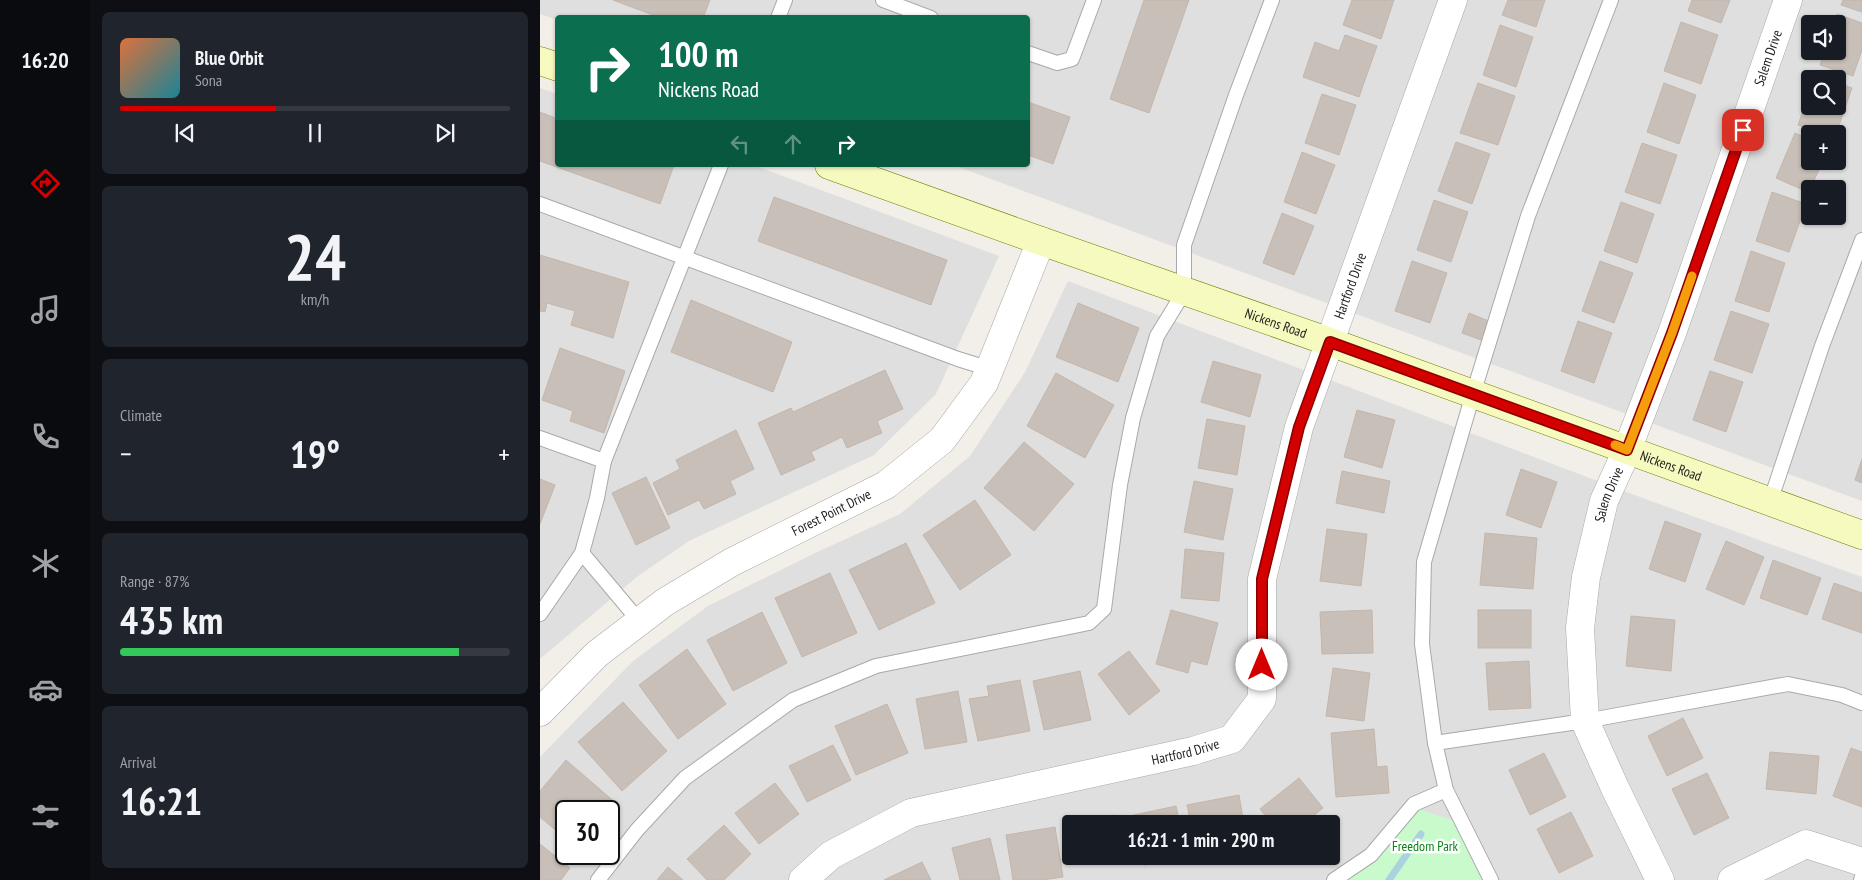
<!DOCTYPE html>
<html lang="en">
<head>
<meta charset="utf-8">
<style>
	:root { --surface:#171b24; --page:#20242c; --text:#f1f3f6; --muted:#9ea1a6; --line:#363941; --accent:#d40000 }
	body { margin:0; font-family:"PT Sans Narrow",sans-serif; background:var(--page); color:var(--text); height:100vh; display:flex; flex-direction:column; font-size:19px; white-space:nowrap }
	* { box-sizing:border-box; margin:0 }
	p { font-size:16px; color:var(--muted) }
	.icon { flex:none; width:28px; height:28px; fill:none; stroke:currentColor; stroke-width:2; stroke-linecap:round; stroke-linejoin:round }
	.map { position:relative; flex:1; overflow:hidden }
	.panel { display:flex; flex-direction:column; gap:12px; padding:12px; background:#0d0f14; width:450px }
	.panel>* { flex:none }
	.top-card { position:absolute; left:15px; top:15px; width:475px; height:152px; border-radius:5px; box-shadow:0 1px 4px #0004; background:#0b6e4f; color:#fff; overflow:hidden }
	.tools { position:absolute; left:1261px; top:15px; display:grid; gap:10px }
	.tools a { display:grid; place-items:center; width:45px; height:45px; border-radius:5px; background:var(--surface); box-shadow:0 1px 4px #0004; font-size:25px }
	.speed { position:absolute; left:15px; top:800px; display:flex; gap:10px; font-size:25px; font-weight:700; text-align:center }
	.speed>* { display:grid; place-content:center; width:65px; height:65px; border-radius:50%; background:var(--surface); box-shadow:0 1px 4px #0004; line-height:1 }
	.speed .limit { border:2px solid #111; border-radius:8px; background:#fff; color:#111 }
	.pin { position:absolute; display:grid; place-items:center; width:42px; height:42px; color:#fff; margin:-21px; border-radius:10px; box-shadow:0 2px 8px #0006 }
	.me { position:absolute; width:55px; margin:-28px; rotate:0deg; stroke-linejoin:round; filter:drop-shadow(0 0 4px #0008) }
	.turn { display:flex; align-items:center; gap:18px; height:105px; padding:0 20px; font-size:22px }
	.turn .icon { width:65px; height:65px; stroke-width:2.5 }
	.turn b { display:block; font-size:35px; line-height:42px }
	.lanes { display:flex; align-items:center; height:48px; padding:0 20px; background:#0003; justify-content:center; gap:25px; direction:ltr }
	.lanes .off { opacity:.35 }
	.big { font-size:38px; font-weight:700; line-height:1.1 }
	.panel .card { flex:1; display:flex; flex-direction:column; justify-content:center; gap:8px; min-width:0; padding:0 18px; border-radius:8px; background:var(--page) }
	.panel .dial { align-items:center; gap:0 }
	.dial b { font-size:65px; line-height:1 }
	.song { display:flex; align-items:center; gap:15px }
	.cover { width:60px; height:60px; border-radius:8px; background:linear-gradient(135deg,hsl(20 70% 55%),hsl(190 70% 35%)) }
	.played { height:5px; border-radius:2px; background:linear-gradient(90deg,var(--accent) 40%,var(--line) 40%) }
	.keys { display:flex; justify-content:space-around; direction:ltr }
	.heat { display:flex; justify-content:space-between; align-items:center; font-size:28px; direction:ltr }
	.charge { height:8px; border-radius:4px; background:linear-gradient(90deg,#34c759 87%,var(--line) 0) }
	.trip { position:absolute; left:522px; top:815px; width:278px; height:50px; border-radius:5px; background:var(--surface); box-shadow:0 1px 4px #0004; font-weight:700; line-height:50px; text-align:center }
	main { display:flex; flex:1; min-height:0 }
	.menu { display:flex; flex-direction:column; width:90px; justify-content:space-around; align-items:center; background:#090b0e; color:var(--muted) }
	.menu .icon { width:35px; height:35px }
	.menu .on { color:var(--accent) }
	.menu b { font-size:22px; color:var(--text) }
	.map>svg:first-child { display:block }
</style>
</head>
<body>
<main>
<nav class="menu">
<b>16:20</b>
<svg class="icon on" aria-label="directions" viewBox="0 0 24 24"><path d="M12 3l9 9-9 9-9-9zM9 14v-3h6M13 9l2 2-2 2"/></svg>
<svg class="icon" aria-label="music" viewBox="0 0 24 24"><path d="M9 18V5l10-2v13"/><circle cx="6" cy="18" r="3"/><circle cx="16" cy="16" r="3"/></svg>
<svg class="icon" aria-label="phone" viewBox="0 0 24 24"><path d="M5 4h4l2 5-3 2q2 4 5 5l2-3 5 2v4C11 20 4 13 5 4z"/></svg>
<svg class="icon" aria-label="climate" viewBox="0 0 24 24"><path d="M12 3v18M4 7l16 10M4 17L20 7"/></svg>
<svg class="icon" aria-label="car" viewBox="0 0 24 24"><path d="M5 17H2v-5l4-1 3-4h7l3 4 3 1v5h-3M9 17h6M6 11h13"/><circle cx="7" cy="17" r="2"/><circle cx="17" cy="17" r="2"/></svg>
<svg class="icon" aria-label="filters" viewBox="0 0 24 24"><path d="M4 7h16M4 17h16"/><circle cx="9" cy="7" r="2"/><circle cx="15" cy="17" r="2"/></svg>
</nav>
<section class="panel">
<div class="card">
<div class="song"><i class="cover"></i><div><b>Blue Orbit</b><p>Sona</p></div></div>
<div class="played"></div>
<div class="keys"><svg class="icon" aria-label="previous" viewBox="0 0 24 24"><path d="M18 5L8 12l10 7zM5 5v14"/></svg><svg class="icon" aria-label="pause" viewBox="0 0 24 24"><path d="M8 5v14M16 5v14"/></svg><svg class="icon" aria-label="next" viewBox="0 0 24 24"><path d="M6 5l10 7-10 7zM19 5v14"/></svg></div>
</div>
<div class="card dial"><b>24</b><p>km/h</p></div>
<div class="card"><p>Climate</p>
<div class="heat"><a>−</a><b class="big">19°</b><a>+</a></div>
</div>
<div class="card"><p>Range · 87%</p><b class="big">435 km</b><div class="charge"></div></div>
<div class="card"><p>Arrival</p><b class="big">16:21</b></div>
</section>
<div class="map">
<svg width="1322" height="880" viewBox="0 0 1322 880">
	<rect width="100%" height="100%" fill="#f2efe9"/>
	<g fill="#e0dfdf" fill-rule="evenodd">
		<path d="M0 0H1322V501L413 165H488V18H18L17 20 0 14ZM1270 24H1298V51H1270ZM1270 79H1298V106H1270ZM1270 134H1298V161H1270ZM1270 189H1298V216H1270Z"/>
		<path d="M0 88 17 94 18 165H213L459 256 396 394 334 455 149 541 98 576 0 659Z"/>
		<path d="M528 281 1108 500 1322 577V880H947L810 871 788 880H0V757L93 661 168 606 273 554 360 514 430 456 485 372ZM26 811H69V854H26ZM531 824H791V856H531Z"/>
	</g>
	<path fill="#c8facc" d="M875 808 918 822 947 880H788L810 871Z"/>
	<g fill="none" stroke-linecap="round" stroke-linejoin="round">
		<path stroke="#aad3df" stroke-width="7" d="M849 880 881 834"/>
	</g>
	<g fill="#c7bfb8" stroke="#c4b6ab">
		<path d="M73 0H170L163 18H121Z"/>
		<path d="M604 0H649L609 113 570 99Z"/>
		<path d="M812 0H854L841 39 803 25Z"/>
		<path d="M968 0H1005L996 27 962 15Z"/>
		<path d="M1152 0H1190L1181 23 1148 11Z"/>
		<path d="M1303 0H1322V12L1301 5Z"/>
		<path d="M1297 14 1322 23V50L1313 76 1280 65 1285 51H1298V24H1294Z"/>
		<path d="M1141 22 1178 35 1161 84 1124 71Z"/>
		<path d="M960 25 993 37 976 87 943 75Z"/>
		<path d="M805 35 837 46 819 97 763 77 775 42 799 51Z"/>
		<path d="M938 83 975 96 958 145 920 133Z"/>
		<path d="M1124 83 1156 95 1139 144 1107 132Z"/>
		<path d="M1298 83 1312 88 1296 134H1285L1258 125 1270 89V106H1298Z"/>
		<path d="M782 94 816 105 799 155 765 143Z"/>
		<path d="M488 102 530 117 513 164 488 155Z"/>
		<path d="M0 112 18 119V165H134L120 204 0 161Z"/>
		<path d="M1255 133 1270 140V161H1283L1270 189V193L1236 178Z"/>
		<path d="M916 142 950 154 932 204 898 191Z"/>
		<path d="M1102 143 1137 155 1120 204 1085 192Z"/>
		<path d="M762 152 795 165 776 214 744 202Z"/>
		<path d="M1232 192 1266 204 1249 252 1216 241Z"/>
		<path d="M234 197 407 260 391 305 218 241Z"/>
		<path d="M894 200 928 212 911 262 877 250Z"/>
		<path d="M1081 202 1114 214 1097 263 1064 251Z"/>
		<path d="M742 213 774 226 754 275 723 263Z"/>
		<path d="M1211 251 1245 263 1229 312 1195 301Z"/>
		<path d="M0 255 89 282 73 338 31 325 35 311 7 303 5 312 0 311Z"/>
		<path d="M872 261 907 273 890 323 855 311Z"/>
		<path d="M1060 261 1093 273 1074 323 1042 311Z"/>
		<path d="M151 300 252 342 233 392 131 352Z"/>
		<path d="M538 303 599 328 578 382 516 357Z"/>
		<path d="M1191 311 1229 324 1212 373 1174 360Z"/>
		<path d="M929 313 951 322 944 341 922 333Z"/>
		<path d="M1038 321 1072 333 1054 383 1021 371Z"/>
		<path d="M20 348 85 371 64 433 30 421 33 411 2 400Z"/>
		<path d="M673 361 721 375 710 417 661 402Z"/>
		<path d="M345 370 363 409 337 421 342 433 307 448 302 437 271 452 275 460 241 475 218 423 251 408 253 412Z"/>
		<path d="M1170 371 1203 382 1186 432 1153 420Z"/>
		<path d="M516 373 574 405 545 458 487 426Z"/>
		<path d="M817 410 855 420 842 468 804 457Z"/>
		<path d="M667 419 705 426 697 475 658 468Z"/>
		<path d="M196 430 214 469 190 481 196 494 164 509 159 500 128 515 113 483 140 469 136 460Z"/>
		<path d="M484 442 534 484 494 531 444 488Z"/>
		<path d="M1322 459V483L1315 480Z"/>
		<path d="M981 469 1017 482 1001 528 966 515Z"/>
		<path d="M802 471 850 481 844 513 796 503Z"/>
		<path d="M106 477 130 528 96 545 72 493Z"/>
		<path d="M0 479 15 485 0 524Z"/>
		<path d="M654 481 693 489 683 540 644 532Z"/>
		<path d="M435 500 471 555 420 590 383 535Z"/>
		<path d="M1125 521 1161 534 1145 582 1109 569Z"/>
		<path d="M787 529 827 534 821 586 780 581Z"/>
		<path d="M945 533 997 538 993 589 940 585Z"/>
		<path d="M1186 541 1224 557 1204 605 1166 589Z"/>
		<path d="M366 543 395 603 339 630 309 570Z"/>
		<path d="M645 549 684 553 679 601 641 598Z"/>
		<path d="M1233 560 1281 578 1267 615 1220 598Z"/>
		<path d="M290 573 317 633 262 657 235 598Z"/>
		<path d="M1294 583 1322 593V633L1282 619Z"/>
		<path d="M631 610 678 623 667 665 651 661 648 673 616 664Z"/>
		<path d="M832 610 833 653 782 654 780 612Z"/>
		<rect x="938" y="610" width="53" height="38"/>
		<path d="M222 612 247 663 193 691 167 640Z"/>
		<path d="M1091 616 1135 620 1131 671 1086 666Z"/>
		<path d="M147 649 186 704 138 739 99 685Z"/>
		<path d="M589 651 620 691 589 715 558 674Z"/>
		<path d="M989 661 991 708 949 710 946 663Z"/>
		<path d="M793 668 830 673 824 721 786 716Z"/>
		<path d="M540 671 551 720 504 730 493 681Z"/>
		<path d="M480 680 490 731 438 741 429 699 449 696 447 686Z"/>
		<path d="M418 691 427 742 385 749 376 699Z"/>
		<path d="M83 702 127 751 82 791 38 742Z"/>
		<path d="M347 704 368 753 316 775 295 726Z"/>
		<path d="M1143 718 1163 758 1127 776 1108 736Z"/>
		<path d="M834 729 837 767 847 766 849 793 796 797 791 733Z"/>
		<path d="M293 745 311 780 267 802 249 766Z"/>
		<path d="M1311 748 1322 752V807L1293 796Z"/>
		<path d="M1230 752 1279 756 1276 794 1226 789Z"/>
		<path d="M1004 753 1026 797 990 815 969 770Z"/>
		<path d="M26 760 77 804 69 814V811H26V839L0 817V791Z"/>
		<path d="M1167 773 1189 818 1154 835 1132 789Z"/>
		<path d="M759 778 783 808 763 824H732L720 809Z"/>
		<path d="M235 783 259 814 219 844 195 813Z"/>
		<path d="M699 795 704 824H651L647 805Z"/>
		<path d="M636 806 640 824H596L594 815Z"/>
		<path d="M1031 812 1053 856 1019 873 997 829Z"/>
		<path d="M574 815 576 824H536Z"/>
		<path d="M184 825 211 854 184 880H167L147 859Z"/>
		<path d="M531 825V844L527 826Z"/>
		<path d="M515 827 523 877 502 880H473L466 835Z"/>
		<path d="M450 838 460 880H420L412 848Z"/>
		<path d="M0 844 30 868 21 880H0Z"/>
		<path d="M534 856H570L536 864Z"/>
		<path d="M603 856H646L604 865Z"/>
		<path d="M382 862 391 880H344Z"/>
		<path d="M128 867 143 880H117Z"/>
	</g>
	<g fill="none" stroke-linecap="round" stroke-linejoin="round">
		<defs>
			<g id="lane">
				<path d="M343 0 391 18"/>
				<path d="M238 18 245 0"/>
				<path d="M488 53 517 63 532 59 554 0"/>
				<path d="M0 204 418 359 450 369"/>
				<path d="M0 438 64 461 57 498 42 553 0 614"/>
				<path d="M64 461 181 165"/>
				<path d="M1230 502 1282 346 1322 240"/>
				<path d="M42 553 100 622"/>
				<path d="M895 743 1045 721 1248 684 1302 695 1322 703"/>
				<path d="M58 880 97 830 145 778 253 700 336 666 549 623 564 609 580 485 593 418 617 336 644 292V245L696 95 732 0"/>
				<path d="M794 880 831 855 874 804 906 790"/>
				<path d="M951 880 906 790 895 743 882 644 884 562 933 394 988 216 1071 0"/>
				<path d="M1321 880 1322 877"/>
			</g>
			<g id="street">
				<path id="s1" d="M0 712 57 654 125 602 192 562 346 485 402 440 444 383 501 241"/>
				<path id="s2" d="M263 880 291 855 371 813 653 751 692 739 722 699V579L759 427 913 0"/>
				<path id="s3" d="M1120 880 1075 788 1045 721 1040 628 1046 577 1064 501 1087 450 1132 333 1248 0"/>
				<path d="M1192 880 1266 844 1322 862"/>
			</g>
			<g id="secondary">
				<path d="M0 61 18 67"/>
				<path id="s4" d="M289 165 501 241 790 342 1322 535"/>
			</g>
		</defs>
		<use href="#lane" stroke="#a9a9a9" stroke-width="16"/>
		<use href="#street" stroke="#a9a9a9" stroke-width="29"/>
		<use href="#secondary" stroke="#707d05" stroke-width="29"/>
		<use href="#lane" stroke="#fff" stroke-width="14"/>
		<use href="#street" stroke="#fff" stroke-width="28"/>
		<use href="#secondary" stroke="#f7fabf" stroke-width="28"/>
	</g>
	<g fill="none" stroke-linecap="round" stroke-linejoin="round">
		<defs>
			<path id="route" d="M722 665V579L759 427 790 342 1087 450 1132 333 1203 130"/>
		</defs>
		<use href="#route" stroke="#8a0000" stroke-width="12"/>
		<use href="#route" stroke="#d40000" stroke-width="9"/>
		<path stroke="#f59e0b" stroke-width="9" d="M1075 445 1087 450 1132 333 1152 276"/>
	</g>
	<g text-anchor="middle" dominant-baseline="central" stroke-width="5" stroke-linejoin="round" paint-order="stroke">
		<g font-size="14" fill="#222" stroke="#fff">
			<text stroke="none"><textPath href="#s3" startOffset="871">Salem Drive</textPath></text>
			<text stroke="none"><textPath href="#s2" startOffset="934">Hartford Drive</textPath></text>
			<text stroke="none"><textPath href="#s4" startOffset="474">Nickens Road</textPath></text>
			<text stroke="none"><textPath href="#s4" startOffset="894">Nickens Road</textPath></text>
			<text stroke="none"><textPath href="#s3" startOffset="406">Salem Drive</textPath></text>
			<text stroke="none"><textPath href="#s1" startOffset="356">Forest Point Drive</textPath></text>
			<text stroke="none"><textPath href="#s2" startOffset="409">Hartford Drive</textPath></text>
		</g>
		<g font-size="14" fill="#0c8416" stroke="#fff">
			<text x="885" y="846">Freedom Park</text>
		</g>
	</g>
</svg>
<div class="tools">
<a><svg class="icon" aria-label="sound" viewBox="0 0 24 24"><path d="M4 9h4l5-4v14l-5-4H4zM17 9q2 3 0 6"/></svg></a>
<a><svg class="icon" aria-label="search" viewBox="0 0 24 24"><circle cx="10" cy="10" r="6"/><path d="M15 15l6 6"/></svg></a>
<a>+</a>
<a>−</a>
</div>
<div class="speed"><div class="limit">30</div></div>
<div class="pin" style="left:1203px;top:130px;background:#d93025"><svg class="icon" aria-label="arrive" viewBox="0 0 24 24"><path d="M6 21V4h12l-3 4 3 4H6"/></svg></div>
<svg class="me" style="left:722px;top:665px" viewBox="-20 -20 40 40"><circle r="19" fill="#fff"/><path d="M0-13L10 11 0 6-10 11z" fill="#d40000"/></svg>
<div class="trip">16:21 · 1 min · 290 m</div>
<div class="top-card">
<div class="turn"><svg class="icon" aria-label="right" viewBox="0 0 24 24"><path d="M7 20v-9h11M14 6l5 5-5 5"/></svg><div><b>100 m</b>Nickens Road</div></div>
<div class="lanes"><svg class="icon off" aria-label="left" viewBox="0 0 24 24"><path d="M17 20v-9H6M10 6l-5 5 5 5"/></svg><svg class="icon off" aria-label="ahead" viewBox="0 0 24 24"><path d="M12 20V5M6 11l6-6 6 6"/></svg><svg class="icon" aria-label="right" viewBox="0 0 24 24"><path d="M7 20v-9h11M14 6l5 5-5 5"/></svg></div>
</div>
</div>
</main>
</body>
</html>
